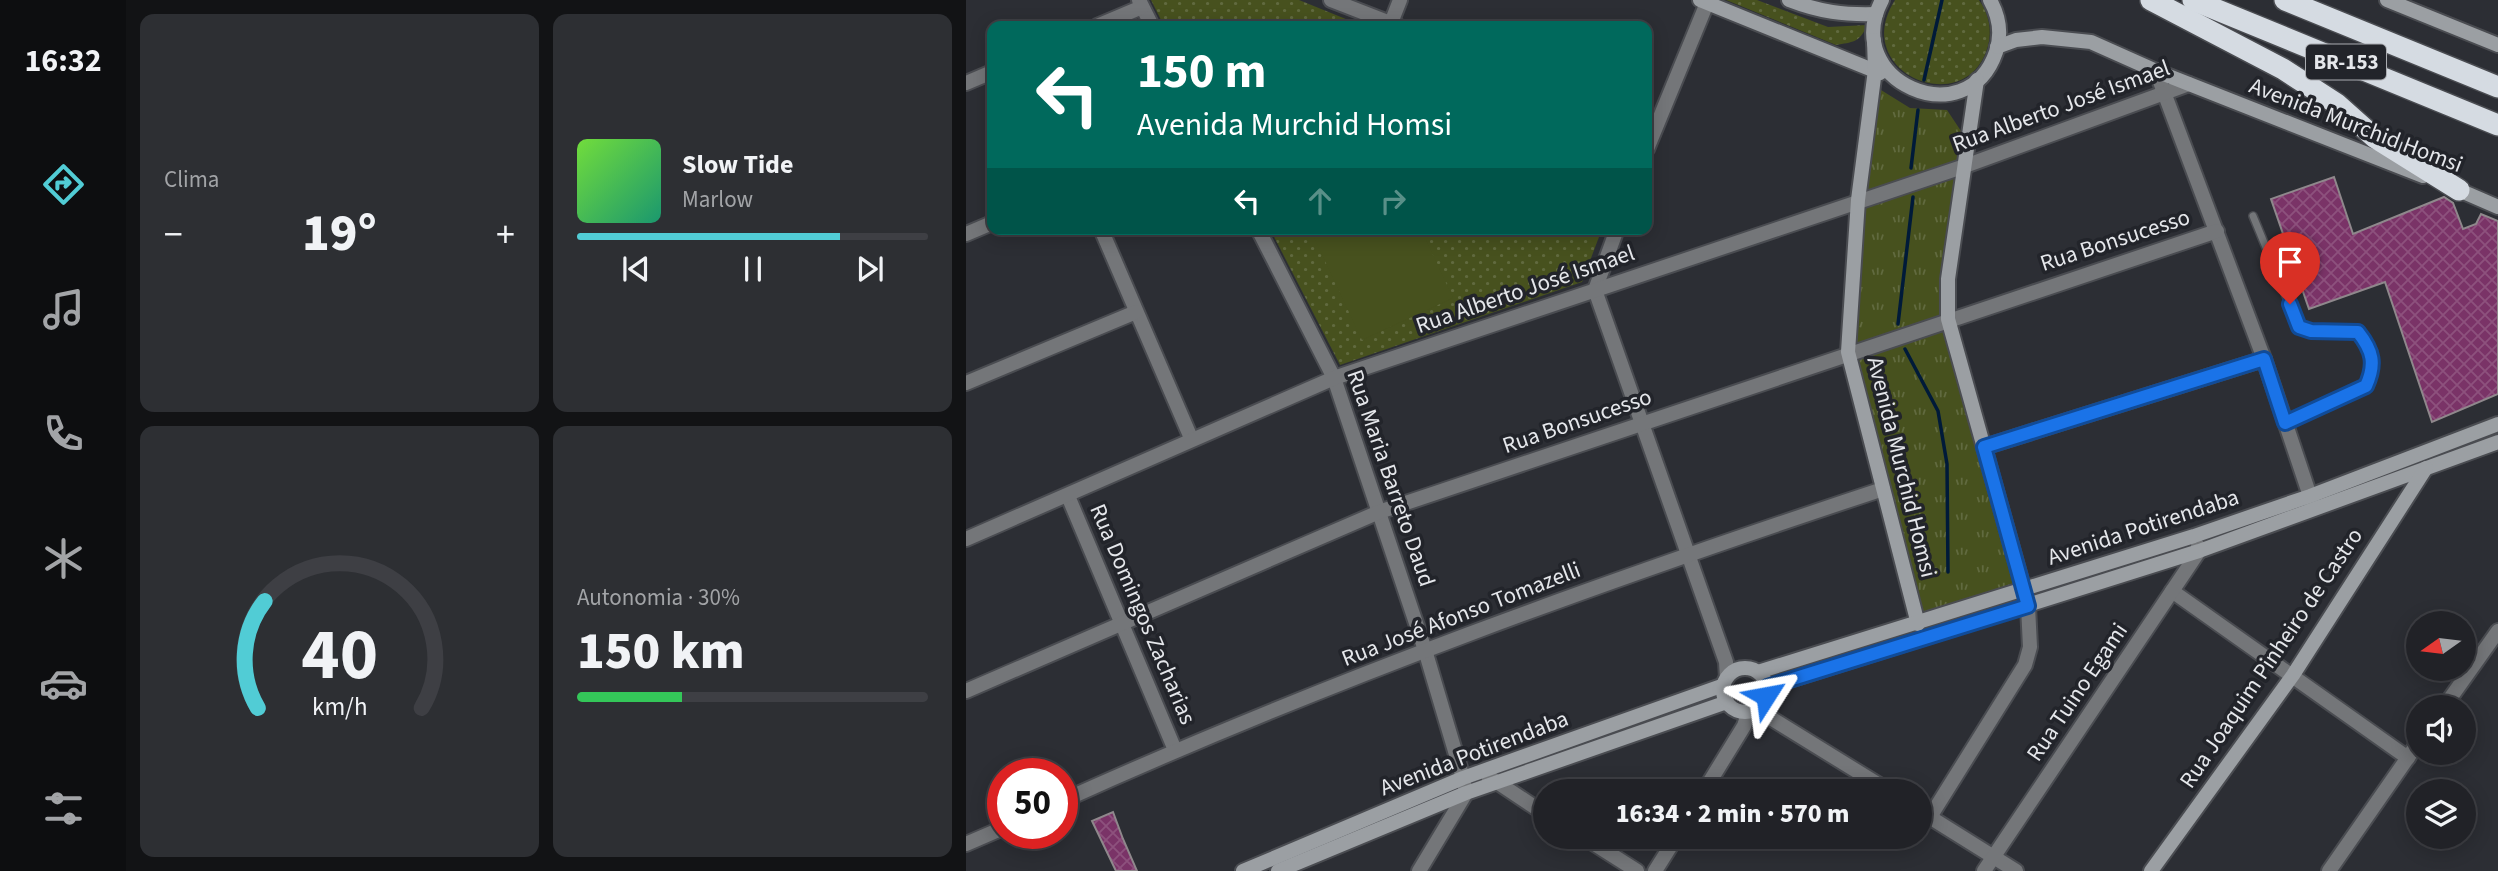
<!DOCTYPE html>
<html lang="pt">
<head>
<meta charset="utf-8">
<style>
	:root { --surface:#212227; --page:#2d2f33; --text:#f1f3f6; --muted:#a2a4a7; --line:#3e3f44; --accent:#51ccd5 }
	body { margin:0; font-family:"Source Sans 3",sans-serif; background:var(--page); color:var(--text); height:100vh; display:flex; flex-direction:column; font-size:26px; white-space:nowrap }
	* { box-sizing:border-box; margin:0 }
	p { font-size:23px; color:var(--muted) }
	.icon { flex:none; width:38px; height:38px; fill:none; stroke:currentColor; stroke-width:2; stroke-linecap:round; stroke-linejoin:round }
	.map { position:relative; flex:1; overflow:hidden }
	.drawer { display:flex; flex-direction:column; gap:14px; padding:14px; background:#121315; width:840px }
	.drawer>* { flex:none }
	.banner { position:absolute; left:21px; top:21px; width:665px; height:214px; border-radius:14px; box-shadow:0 4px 18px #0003,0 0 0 2px var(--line); background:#00695c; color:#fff; overflow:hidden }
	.needle { width:46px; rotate:256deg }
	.fabs { position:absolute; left:1440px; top:611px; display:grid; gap:14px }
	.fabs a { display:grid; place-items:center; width:70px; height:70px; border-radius:50%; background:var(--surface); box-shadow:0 4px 18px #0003,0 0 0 2px var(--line); font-size:35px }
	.speed { position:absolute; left:21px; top:758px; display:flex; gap:14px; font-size:35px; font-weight:700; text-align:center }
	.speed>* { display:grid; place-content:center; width:91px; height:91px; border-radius:50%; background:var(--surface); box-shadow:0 4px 18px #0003,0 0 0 2px var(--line); line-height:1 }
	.speed .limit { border:10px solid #d22; background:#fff; color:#111 }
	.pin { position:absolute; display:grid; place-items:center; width:60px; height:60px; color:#fff; margin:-72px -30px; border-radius:50% 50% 50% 0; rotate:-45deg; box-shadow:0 0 7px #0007 }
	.pin .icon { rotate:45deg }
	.me { position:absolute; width:77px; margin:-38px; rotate:56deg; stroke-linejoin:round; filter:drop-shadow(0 0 5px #0008) }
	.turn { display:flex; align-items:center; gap:24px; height:147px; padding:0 35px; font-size:32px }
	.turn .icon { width:91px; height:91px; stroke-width:2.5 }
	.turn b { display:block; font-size:49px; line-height:60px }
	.lanes { display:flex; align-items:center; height:66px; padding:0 35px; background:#0003; justify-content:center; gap:35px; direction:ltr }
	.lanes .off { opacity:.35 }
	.big { font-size:52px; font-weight:800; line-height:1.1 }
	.drawer .card { flex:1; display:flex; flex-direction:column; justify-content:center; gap:10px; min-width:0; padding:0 24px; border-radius:14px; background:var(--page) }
	.drawer .dial { align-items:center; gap:0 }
	.dial svg { height:182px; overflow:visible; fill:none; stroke:var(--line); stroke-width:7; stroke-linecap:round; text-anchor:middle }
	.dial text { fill:var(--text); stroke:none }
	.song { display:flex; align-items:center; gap:21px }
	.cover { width:84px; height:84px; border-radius:10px; background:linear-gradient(135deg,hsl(100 70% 55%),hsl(160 70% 35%)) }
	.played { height:7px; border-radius:4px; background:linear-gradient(90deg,var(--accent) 75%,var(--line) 75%) }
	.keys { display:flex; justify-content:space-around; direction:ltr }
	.heat { display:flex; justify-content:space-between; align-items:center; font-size:38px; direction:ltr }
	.charge { height:10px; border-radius:5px; background:linear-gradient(90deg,#34c759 30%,var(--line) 0) }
	.drawer .tiles { flex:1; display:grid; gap:14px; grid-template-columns:repeat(2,1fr) }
	.trip { position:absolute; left:567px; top:779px; width:399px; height:70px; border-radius:35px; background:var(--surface); box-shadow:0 4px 18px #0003,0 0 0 2px var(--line); font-weight:800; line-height:70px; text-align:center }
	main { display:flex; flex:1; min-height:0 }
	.menu { display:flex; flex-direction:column; width:126px; justify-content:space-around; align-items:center; background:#0d0e10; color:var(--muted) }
	.menu .icon { width:49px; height:49px }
	.menu .active { color:var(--accent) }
	.menu b { font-size:32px; color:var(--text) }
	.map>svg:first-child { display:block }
</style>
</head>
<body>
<main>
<nav class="menu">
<b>16:32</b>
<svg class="icon active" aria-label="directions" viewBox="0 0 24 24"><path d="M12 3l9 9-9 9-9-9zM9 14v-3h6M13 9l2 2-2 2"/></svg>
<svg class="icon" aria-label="music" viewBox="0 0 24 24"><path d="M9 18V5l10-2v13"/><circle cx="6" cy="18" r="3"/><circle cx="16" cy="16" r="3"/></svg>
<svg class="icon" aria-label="phone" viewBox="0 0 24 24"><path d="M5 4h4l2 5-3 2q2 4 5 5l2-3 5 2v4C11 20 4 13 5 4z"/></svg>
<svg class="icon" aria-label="climate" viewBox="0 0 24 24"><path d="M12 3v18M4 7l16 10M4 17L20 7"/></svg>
<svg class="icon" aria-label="car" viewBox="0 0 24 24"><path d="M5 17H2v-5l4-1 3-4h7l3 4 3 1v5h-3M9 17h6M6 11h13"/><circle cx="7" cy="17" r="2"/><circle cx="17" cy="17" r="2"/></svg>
<svg class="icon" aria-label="filters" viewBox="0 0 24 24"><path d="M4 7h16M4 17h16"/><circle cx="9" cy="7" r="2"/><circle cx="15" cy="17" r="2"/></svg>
</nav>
<section class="drawer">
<div class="tiles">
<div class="card"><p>Clima</p>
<div class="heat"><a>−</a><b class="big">19°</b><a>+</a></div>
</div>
<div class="card">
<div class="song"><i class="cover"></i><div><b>Slow Tide</b><p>Marlow</p></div></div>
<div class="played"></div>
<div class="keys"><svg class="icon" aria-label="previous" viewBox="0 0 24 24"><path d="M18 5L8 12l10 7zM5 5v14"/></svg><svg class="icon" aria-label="pause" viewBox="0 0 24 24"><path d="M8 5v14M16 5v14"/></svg><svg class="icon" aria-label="next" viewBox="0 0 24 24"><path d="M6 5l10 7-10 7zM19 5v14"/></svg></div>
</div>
<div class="card dial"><svg viewBox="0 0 100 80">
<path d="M14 69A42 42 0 1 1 86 69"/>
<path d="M14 69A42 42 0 0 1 17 22" stroke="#51ccd5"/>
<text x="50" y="56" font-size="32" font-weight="700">40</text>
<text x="50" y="72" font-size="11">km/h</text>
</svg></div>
<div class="card"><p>Autonomia · 30%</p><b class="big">150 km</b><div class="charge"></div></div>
</div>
</section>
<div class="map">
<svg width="1532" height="871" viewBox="0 0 1532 871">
	<defs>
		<pattern id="grass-dots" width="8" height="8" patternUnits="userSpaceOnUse" patternTransform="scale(1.75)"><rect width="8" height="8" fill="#47511e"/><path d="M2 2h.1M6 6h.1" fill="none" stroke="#616a3f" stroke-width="1.8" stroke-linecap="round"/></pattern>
		<pattern id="park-tufts" width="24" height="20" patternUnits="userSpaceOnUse" patternTransform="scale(1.75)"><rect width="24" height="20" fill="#47511e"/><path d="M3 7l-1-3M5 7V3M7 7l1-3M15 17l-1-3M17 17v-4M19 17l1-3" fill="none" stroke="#616a3f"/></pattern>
		<pattern id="building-cross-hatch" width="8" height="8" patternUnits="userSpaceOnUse" patternTransform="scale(1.75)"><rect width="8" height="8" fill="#7a3367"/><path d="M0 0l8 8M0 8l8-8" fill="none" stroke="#8d517d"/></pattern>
	</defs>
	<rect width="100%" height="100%" fill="#2c2e34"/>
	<g fill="url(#grass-dots)">
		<path d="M185 0H333L397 26H198Z"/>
		<path d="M760 0H791L862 27 901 25C894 43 886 42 870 45Z"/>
		<path d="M929 0H1013C1023 14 1026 30 1022 46 1001 122 882 73 929 0Z"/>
		<path d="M304 229H636L616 282 374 365Z"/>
	</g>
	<g fill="url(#park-tufts)">
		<path d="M915 90 944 108 981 110 1001 140 998 160 898 193Z"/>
		<path d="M995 171 978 316 886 346 896 204Z"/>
		<path d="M979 326 1051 585 955 618 888 357Z"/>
	</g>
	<path fill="#47511e" d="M344 229H455L487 298 396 340Z"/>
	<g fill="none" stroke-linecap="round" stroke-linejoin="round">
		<g stroke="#001a39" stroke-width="3.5">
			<path d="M958 80 976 0"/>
			<path d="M945 168 952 110"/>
			<path d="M932 324 947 197"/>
			<path d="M939 349 972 411 981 464 982 572"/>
		</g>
	</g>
	<g fill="url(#building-cross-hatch)" stroke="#8f888c" stroke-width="2">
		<path d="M1368 177 1387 234 1478 197 1487 203 1497 229 1510 224 1515 214 1532 221V394L1466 422 1419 282 1343 309 1305 199Z"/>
		<path d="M147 812 157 839 171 871H150L126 821Z"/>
	</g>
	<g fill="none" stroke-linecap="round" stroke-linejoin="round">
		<defs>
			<path id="lane" d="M1287 216 1333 327 1344 331 1392 332C1407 351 1410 364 1400 386L1320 423"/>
			<g id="street">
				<path d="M173 0 186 26"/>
				<path d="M365 0 432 26"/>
				<path d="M425 23 434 0"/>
				<path d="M131 26 176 7"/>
				<path d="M1190 71 1298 359 1348 508"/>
				<path d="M0 83 26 72"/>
				<path d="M681 149 741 3"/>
				<path d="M135 229 225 438"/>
				<path d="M292 229 368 378 459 650 497 778 500 793 453 871"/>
				<path d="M651 229 629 290 760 662 761 678"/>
				<path d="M0 234 26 223"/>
				<path d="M0 383 170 312"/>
				<path d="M1018 447 1298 359"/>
				<path d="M102 496 209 750"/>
				<path d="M0 539 368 378 999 166 1223 84"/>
				<path d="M1206 591 1442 758"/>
				<path d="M0 691 413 512 1251 231"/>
				<path d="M1478 707 1532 631"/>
				<path d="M790 709 923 791"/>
				<path d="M522 776 579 814"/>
				<path d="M738 791 778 726 783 711"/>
				<path d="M96 801C364 680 639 581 917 489"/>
				<path d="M954 811 1050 871"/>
				<path d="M964 817 1059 665 1064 647 1062 606"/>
				<path d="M616 836 671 871"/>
				<path d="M0 844 37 828"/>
				<path d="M689 871 711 836"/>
				<path d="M1018 871 1233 551 1232 546"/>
				<path d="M1363 871 1452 743"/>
			</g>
			<g id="secondary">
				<path d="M734 0 914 73"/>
				<path d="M823 0C854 12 878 15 910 14"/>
				<path d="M916 0C873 81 1001 137 1030 52 1036 34 1033 16 1024 0"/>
				<path d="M1421 0 1532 45"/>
				<path d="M908 40 909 70 892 200 882 352 952 624"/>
				<path d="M1031 47 1050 40 1076 37 1125 42 1190 71 1457 176"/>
				<path d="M1011 80 982 279V319L1060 598"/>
				<path d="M1486 187 1532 207"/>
				<circle cx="779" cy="690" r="22"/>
				<path d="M792 672 1228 536 1344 496 1532 424"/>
				<path d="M801 687 1233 551 1532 442"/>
				<path d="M277 871 497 778 758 685"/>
				<path d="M312 871 500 793 761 702"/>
				<path d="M1185 871 1327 675 1460 468"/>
			</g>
			<g id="highway">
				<path d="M1185 0 1317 69 1371 104 1408 137 1493 190"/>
				<path d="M1227 0 1532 125"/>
				<path d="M1319 0 1532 87"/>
			</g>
		</defs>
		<use href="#lane" stroke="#4a4c51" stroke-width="10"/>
		<use href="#street" stroke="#4a4c51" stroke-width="18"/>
		<use href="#secondary" stroke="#4a4c51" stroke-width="18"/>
		<use href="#highway" stroke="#4a4c51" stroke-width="24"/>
		<use href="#lane" stroke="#747679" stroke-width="7"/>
		<use href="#street" stroke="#747679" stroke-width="14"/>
		<use href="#secondary" stroke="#9b9fa3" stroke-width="14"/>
		<use href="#highway" stroke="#d5dbe2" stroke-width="21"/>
	</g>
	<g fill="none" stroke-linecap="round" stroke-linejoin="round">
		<defs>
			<path id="route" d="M800 696 801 687 1062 606 1018 447 1298 359 1319 423 1400 386C1410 364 1407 351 1392 332L1345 331 1333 327 1324 304"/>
		</defs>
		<use href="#route" stroke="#114b97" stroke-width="18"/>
		<use href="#route" stroke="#1a73e8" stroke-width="12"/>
	</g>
	<g text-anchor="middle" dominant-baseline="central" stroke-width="7" stroke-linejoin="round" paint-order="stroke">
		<rect fill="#22242a" stroke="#aaacb1" stroke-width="2" x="1340" y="44.5" width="80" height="35" rx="5"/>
		<g font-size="21" font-weight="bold" fill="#e5e7eb">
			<text x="1380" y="62">BR-153</text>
		</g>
		<g font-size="23" fill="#e5e7eb" stroke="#22242a">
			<text transform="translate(1095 106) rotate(-20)">Rua Alberto José Ismael</text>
			<text transform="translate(1390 125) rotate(21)">Avenida Murchid Homsi</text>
			<text transform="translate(1149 240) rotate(-18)">Rua Bonsucesso</text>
			<text transform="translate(559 289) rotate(-19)">Rua Alberto José Ismael</text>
			<text transform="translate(611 421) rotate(-19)">Rua Bonsucesso</text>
			<text transform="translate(936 467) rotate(76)">Avenida Murchid Homsi</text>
			<text transform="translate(425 478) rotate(71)">Rua Maria Barreto Daud</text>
			<text transform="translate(1177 527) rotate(-18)">Avenida Potirendaba</text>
			<text transform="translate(177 614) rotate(67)">Rua Domingos Zacharias</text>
			<text transform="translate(495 614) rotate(-21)">Rua José Afonso Tomazelli</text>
			<text transform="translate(1305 658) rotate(-56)">Rua Joaquim Pinheiro de Castro</text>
			<text transform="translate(1111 692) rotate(-56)">Rua Tuino Egami</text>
			<text transform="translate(508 753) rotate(-21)">Avenida Potirendaba</text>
		</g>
	</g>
</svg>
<div class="fabs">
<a><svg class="needle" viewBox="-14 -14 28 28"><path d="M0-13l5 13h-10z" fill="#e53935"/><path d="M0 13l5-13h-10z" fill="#a2a4a7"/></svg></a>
<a><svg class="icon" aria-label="sound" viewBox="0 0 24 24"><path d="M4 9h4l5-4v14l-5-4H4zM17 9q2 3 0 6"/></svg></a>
<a><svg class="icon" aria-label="layers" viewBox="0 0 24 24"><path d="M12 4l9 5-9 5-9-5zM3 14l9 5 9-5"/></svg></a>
</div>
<div class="speed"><div class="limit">50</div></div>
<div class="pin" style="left:1324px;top:304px;background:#d93025"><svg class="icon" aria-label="arrive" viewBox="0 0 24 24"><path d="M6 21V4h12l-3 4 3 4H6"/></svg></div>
<svg class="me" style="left:800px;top:696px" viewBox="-20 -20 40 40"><path d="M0-17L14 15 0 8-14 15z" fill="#1a73e8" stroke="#fff" stroke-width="4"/></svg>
<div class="trip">16:34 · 2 min · 570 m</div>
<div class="banner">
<div class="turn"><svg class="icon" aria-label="left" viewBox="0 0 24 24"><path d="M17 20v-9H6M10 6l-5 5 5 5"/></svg><div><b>150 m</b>Avenida Murchid Homsi</div></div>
<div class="lanes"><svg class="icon" aria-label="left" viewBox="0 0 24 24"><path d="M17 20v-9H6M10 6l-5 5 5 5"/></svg><svg class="icon off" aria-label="ahead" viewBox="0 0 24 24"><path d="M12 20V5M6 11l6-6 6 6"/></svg><svg class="icon off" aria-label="right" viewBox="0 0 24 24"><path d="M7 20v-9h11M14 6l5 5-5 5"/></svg></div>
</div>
</div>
</main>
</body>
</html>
